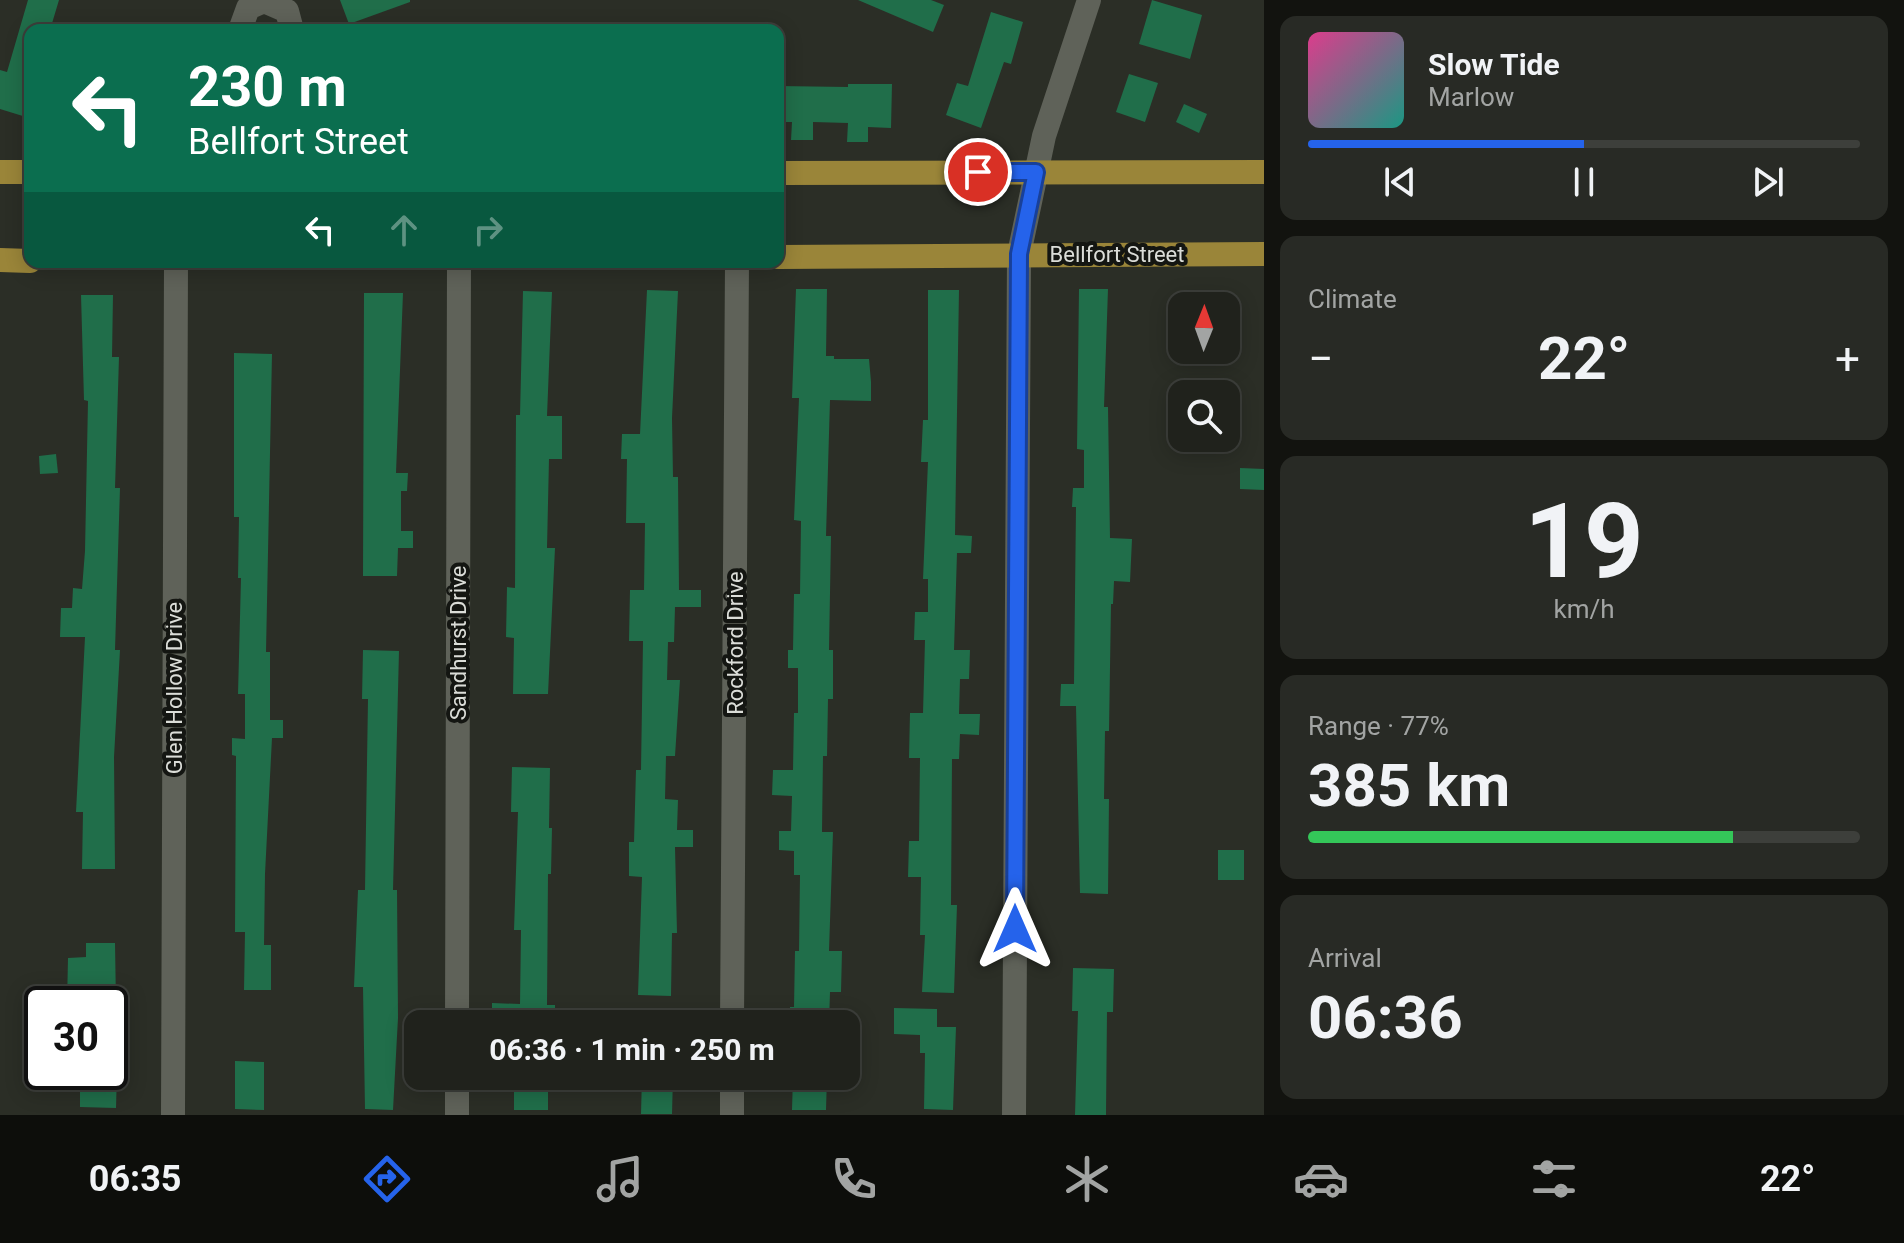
<!DOCTYPE html>
<html lang="en">
<head>
<meta charset="utf-8">
<style>
	:root { --surface:#20221c; --page:#282a25; --text:#f1f3f6; --muted:#a2a4a3; --line:#3d3f3b; --accent:#2563eb }
	body { margin:0; font-family:Roboto,sans-serif; background:var(--page); color:var(--text); height:100vh; display:flex; flex-direction:column; font-size:30px; white-space:nowrap }
	* { box-sizing:border-box; margin:0 }
	p { font-size:26px; color:var(--muted) }
	.icon { flex:none; width:44px; height:44px; fill:none; stroke:currentColor; stroke-width:2; stroke-linecap:round; stroke-linejoin:round }
	.map { position:relative; flex:1; overflow:hidden }
	.side { display:flex; flex-direction:column; gap:16px; padding:16px; background:#12130f; width:640px }
	.side>* { flex:none }
	.banner { position:absolute; left:24px; top:24px; width:760px; height:244px; border-radius:16px; box-shadow:0 4px 20px #0003,0 0 0 2px var(--line); background:#0b6e4f; color:#fff; overflow:hidden }
	.needle { width:52px; rotate:1deg }
	.fabs { position:absolute; left:1168px; top:292px; display:grid; gap:16px }
	.fabs a { display:grid; place-items:center; width:72px; height:72px; border-radius:16px; background:var(--surface); box-shadow:0 4px 20px #0003,0 0 0 2px var(--line); font-size:40px }
	.speed { position:absolute; left:24px; top:986px; display:flex; gap:16px; font-size:40px; font-weight:700; text-align:center }
	.speed>* { display:grid; place-content:center; width:104px; height:104px; border-radius:50%; background:var(--surface); box-shadow:0 4px 20px #0003,0 0 0 2px var(--line); line-height:1 }
	.speed .limit { border:4px solid #111; border-radius:12px; background:#fff; color:#111 }
	.pin { position:absolute; display:grid; place-items:center; width:68px; height:68px; color:#fff; margin:-34px; border:4px solid #fff; border-radius:50%; box-shadow:0 2px 8px #0007 }
	.me { position:absolute; width:88px; margin:-44px; rotate:0deg; stroke-linejoin:round; filter:drop-shadow(0 0 6px #0008) }
	.turn { display:flex; align-items:center; gap:28px; height:168px; padding:0 32px; font-size:36px }
	.turn .icon { width:104px; height:104px; stroke-width:2.5 }
	.turn b { display:block; font-size:56px; line-height:68px }
	.lanes { display:flex; align-items:center; height:76px; padding:0 32px; background:#0003; justify-content:center; gap:40px; direction:ltr }
	.lanes .off { opacity:.35 }
	.big { font-size:60px; font-weight:700; line-height:1.1 }
	.side .tile { flex:1; display:flex; flex-direction:column; justify-content:center; gap:12px; min-width:0; padding:0 28px; border-radius:16px; background:var(--page) }
	.side .dial { align-items:center; gap:0 }
	.dial b { font-size:104px; line-height:1 }
	.song { display:flex; align-items:center; gap:24px }
	.cover { width:96px; height:96px; border-radius:12px; background:linear-gradient(135deg,hsl(330 70% 55%),hsl(170 70% 35%)) }
	.played { height:8px; border-radius:4px; background:linear-gradient(90deg,var(--accent) 50%,var(--line) 50%) }
	.keys { display:flex; justify-content:space-around; direction:ltr }
	.heat { display:flex; justify-content:space-between; align-items:center; font-size:44px; direction:ltr }
	.charge { height:12px; border-radius:6px; background:linear-gradient(90deg,#34c759 77%,var(--line) 0) }
	.trip { position:absolute; left:404px; top:1010px; width:456px; height:80px; border-radius:16px; background:var(--surface); box-shadow:0 4px 20px #0003,0 0 0 2px var(--line); font-weight:700; line-height:80px; text-align:center }
	.tab-bar { display:flex; height:128px; justify-content:space-around; align-items:center; background:#0d0e0b; color:var(--muted) }
	.tab-bar .icon { width:56px; height:56px }
	.tab-bar .active { color:var(--accent) }
	.tab-bar b { font-size:36px; color:var(--text) }
	main { display:flex; flex:1; min-height:0 }
	.map>svg:first-child { display:block }
</style>
</head>
<body>
<main>
<div class="map">
<svg width="1264" height="1115" viewBox="0 0 1264 1115">
	<rect width="100%" height="100%" fill="#2b2e26"/>
	<g fill="#206e4a">
		<path d="M28 0H59L50 30H30V105L26 117 0 109V70L7 72Z"/>
		<path d="M340 0H410V2L349 24Z"/>
		<path d="M858 0H931L944 5 933 32Z"/>
		<path d="M1152 0 1202 15 1190 59 1139 44Z"/>
		<path d="M991 12 1023 22 1011 64 1004 62 981 128 946 115 957 83 968 86Z"/>
		<path d="M1129 74 1158 83 1145 122 1116 112Z"/>
		<path d="M848 84H892L891 128 868 127V142H847L848 123 813 122V140H791L792 122H778V86L848 87Z"/>
		<path d="M1184 104 1207 114 1199 133 1176 122Z"/>
		<path d="M796 289H827L826 356H834V359H869L871 382V401L830 400 826 536H831L829 650H833V699H828L827 756H823L822 832H833L829 951H842L841 992H830L829 1024H789L790 1007H794L795 951H799L800 875H794V851L779 850V831H791L792 796 772 795 773 770H793L794 713H798V668H788V650H793L794 594H800L801 521 794 520 799 398H792Z"/>
		<path d="M1079 289H1108L1104 407H1108L1110 538 1132 539 1130 582 1114 581 1113 604H1111L1109 731H1105L1104 799H1109L1108 894 1080 893 1076 706H1060L1061 684H1074L1076 507H1072L1073 488H1084V450L1077 449Z"/>
		<path d="M647 290 678 291 672 418 673 477H678L679 590H701V607H675L674 642H668L667 680H680L675 756H666L665 799 678 800 677 830H693V847H675L677 933H672L671 996 638 995 642 877 629 876V842H634L636 770H641L643 641H629L630 590H644L645 523H626L627 459H621L622 434H640Z"/>
		<path d="M928 290H959L955 535 972 536 971 553H957L954 650H970L969 679H960L959 714H980L979 735 960 734 959 759H952L951 905H957L954 993 922 992 925 935H920L921 877H908L909 841H919L920 758H909L910 713H923L925 640H914L915 612H928V579H923L928 462H921L923 420H928Z"/>
		<path d="M523 291 552 292 547 416H562V459H549L547 548H555L548 694H513L514 638 506 637 507 587 515 588 516 415H520Z"/>
		<path d="M364 293H403L396 473H408L407 491H401V531H413V548H398L397 576H363Z"/>
		<path d="M81 295H113L112 357H119L115 488H120L115 650H120L114 757 115 869H82L83 812H76L85 637H60L61 608H72L73 588 82 589 85 551 88 401 84 400Z"/>
		<path d="M234 353 272 354 266 652H270V720H283V738H272L265 874 264 945H271V990H244L245 932H235L236 756 232 755V738L245 739V694H238L241 578H238L239 517H234Z"/>
		<path d="M56 454 58 473 40 474 39 456Z"/>
		<path d="M1240 468 1264 469V490L1240 489Z"/>
		<path d="M363 650 399 651 393 890H397L398 1018 393 1110 365 1109 363 987H354L358 890H365L368 699H362Z"/>
		<path d="M512 767 550 768 549 828H552L551 874H548L547 1005H555V1024H492V1003L520 1004 521 930H514L518 812H511Z"/>
		<rect x="1218" y="850" width="26" height="30"/>
		<path d="M86 943H115L116 1004H67L68 958 86 957Z"/>
		<path d="M1073 968 1114 969 1113 1012H1107L1106 1115H1075L1078 1011H1072Z"/>
		<path d="M894 1008 937 1009V1027H956L953 1110 924 1109 925 1053H920V1035L894 1034Z"/>
		<path d="M235 1061 264 1062V1110L235 1109Z"/>
		<path d="M80 1072H117L116 1108 80 1107Z"/>
		<rect x="514" y="1076" width="34" height="34"/>
		<path d="M642 1076H673L672 1114H641Z"/>
		<path d="M793 1076H827L826 1110H792Z"/>
	</g>
	<g fill="none" stroke-linecap="round" stroke-linejoin="round">
		<g stroke="#5f6259" stroke-width="24">
			<path d="M240 30 248 8 264 1 287 11 292 30"/>
			<path d="M457 1024 459 262"/>
			<path d="M732 1024 737 262"/>
			<path d="M173 1115 176 262"/>
			<path d="M457 1115V1076"/>
			<path d="M732 1115V1076"/>
			<path d="M1014 1115 1019 254 1044 136 1089 0"/>
		</g>
		<g stroke="#9a8539" stroke-width="24">
			<path d="M0 172H30"/>
			<path d="M778 173 1264 172"/>
			<path d="M778 257 1264 254"/>
			<path d="M0 260 30 261"/>
		</g>
	</g>
	<g fill="none" stroke-linecap="round" stroke-linejoin="round">
		<defs>
			<path id="route" d="M978 172H1036L1019 254 1015 929"/>
		</defs>
		<use href="#route" stroke="#184099" stroke-width="20"/>
		<use href="#route" stroke="#2563eb" stroke-width="14"/>
	</g>
	<g text-anchor="middle" dominant-baseline="central" stroke-width="8" stroke-linejoin="round" paint-order="stroke">
		<g font-size="22" fill="#dbddd8" stroke="#141612">
			<text x="1117" y="254">Bellfort Street</text>
			<text transform="translate(458 643) rotate(-90)">Sandhurst Drive</text>
			<text transform="translate(735 643) rotate(-90)">Rockford Drive</text>
			<text transform="translate(174 688) rotate(-90)">Glen Hollow Drive</text>
		</g>
	</g>
</svg>
<div class="fabs">
<a><svg class="needle" viewBox="-14 -14 28 28"><path d="M0-13l5 13h-10z" fill="#e53935"/><path d="M0 13l5-13h-10z" fill="#a2a4a3"/></svg></a>
<a><svg class="icon" aria-label="search" viewBox="0 0 24 24"><circle cx="10" cy="10" r="6"/><path d="M15 15l6 6"/></svg></a>
</div>
<div class="speed"><div class="limit">30</div></div>
<div class="pin" style="left:978px;top:172px;background:#d93025"><svg class="icon" aria-label="arrive" viewBox="0 0 24 24"><path d="M6 21V4h12l-3 4 3 4H6"/></svg></div>
<svg class="me" style="left:1015px;top:929px" viewBox="-20 -20 40 40"><path d="M0-17L14 15 0 8-14 15z" fill="#2563eb" stroke="#fff" stroke-width="4"/></svg>
<div class="trip">06:36 · 1 min · 250 m</div>
<div class="banner">
<div class="turn"><svg class="icon" aria-label="left" viewBox="0 0 24 24"><path d="M17 20v-9H6M10 6l-5 5 5 5"/></svg><div><b>230 m</b>Bellfort Street</div></div>
<div class="lanes"><svg class="icon" aria-label="left" viewBox="0 0 24 24"><path d="M17 20v-9H6M10 6l-5 5 5 5"/></svg><svg class="icon off" aria-label="ahead" viewBox="0 0 24 24"><path d="M12 20V5M6 11l6-6 6 6"/></svg><svg class="icon off" aria-label="right" viewBox="0 0 24 24"><path d="M7 20v-9h11M14 6l5 5-5 5"/></svg></div>
</div>
</div>
<section class="side">
<div class="tile">
<div class="song"><i class="cover"></i><div><b>Slow Tide</b><p>Marlow</p></div></div>
<div class="played"></div>
<div class="keys"><svg class="icon" aria-label="previous" viewBox="0 0 24 24"><path d="M18 5L8 12l10 7zM5 5v14"/></svg><svg class="icon" aria-label="pause" viewBox="0 0 24 24"><path d="M8 5v14M16 5v14"/></svg><svg class="icon" aria-label="next" viewBox="0 0 24 24"><path d="M6 5l10 7-10 7zM19 5v14"/></svg></div>
</div>
<div class="tile"><p>Climate</p>
<div class="heat"><a>−</a><b class="big">22°</b><a>+</a></div>
</div>
<div class="tile dial"><b>19</b><p>km/h</p></div>
<div class="tile"><p>Range · 77%</p><b class="big">385 km</b><div class="charge"></div></div>
<div class="tile"><p>Arrival</p><b class="big">06:36</b></div>
</section>
</main>
<nav class="tab-bar">
<b>06:35</b>
<svg class="icon active" aria-label="directions" viewBox="0 0 24 24"><path d="M12 3l9 9-9 9-9-9zM9 14v-3h6M13 9l2 2-2 2"/></svg>
<svg class="icon" aria-label="music" viewBox="0 0 24 24"><path d="M9 18V5l10-2v13"/><circle cx="6" cy="18" r="3"/><circle cx="16" cy="16" r="3"/></svg>
<svg class="icon" aria-label="phone" viewBox="0 0 24 24"><path d="M5 4h4l2 5-3 2q2 4 5 5l2-3 5 2v4C11 20 4 13 5 4z"/></svg>
<svg class="icon" aria-label="climate" viewBox="0 0 24 24"><path d="M12 3v18M4 7l16 10M4 17L20 7"/></svg>
<svg class="icon" aria-label="car" viewBox="0 0 24 24"><path d="M5 17H2v-5l4-1 3-4h7l3 4 3 1v5h-3M9 17h6M6 11h13"/><circle cx="7" cy="17" r="2"/><circle cx="17" cy="17" r="2"/></svg>
<svg class="icon" aria-label="filters" viewBox="0 0 24 24"><path d="M4 7h16M4 17h16"/><circle cx="9" cy="7" r="2"/><circle cx="15" cy="17" r="2"/></svg>
<b>22°</b>
</nav>
</body>
</html>
